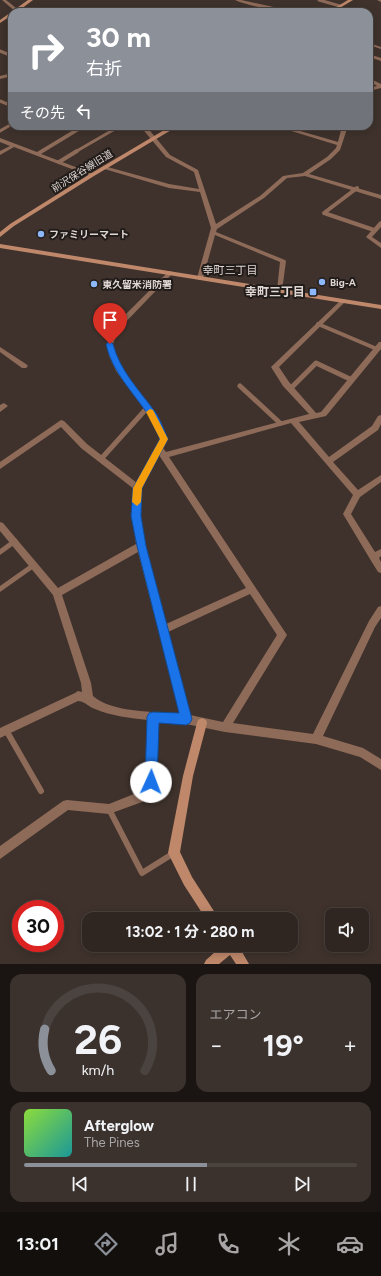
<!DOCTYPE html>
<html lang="ja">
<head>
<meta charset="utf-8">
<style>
	:root { --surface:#2f2621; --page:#3b322e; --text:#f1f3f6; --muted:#a7a5a5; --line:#4a433f; --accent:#8c9099 }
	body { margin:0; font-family:Figtree,"Noto Sans JP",sans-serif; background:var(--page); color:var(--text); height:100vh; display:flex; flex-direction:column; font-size:15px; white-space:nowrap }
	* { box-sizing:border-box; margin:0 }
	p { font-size:13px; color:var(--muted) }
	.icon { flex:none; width:22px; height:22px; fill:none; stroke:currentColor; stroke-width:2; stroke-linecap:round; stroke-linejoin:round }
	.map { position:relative; height:964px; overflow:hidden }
	.side { display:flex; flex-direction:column; gap:10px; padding:10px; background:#1a1512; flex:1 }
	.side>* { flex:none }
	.top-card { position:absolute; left:8px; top:8px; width:365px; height:122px; border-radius:12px; box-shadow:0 2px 10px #0003,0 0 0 1px var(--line); background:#8c9099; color:#fff; overflow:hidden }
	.fabs { position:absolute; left:325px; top:908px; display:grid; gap:8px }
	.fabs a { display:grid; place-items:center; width:44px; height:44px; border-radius:8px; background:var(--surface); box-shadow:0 2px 10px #0003,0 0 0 1px var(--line); font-size:20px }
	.speed { position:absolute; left:12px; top:900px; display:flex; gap:8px; font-size:20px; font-weight:700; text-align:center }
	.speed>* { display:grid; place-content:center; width:52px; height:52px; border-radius:50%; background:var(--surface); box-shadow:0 2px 10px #0003,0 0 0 1px var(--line); line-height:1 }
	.speed .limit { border:6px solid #d22; background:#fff; color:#111 }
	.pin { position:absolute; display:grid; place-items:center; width:34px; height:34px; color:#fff; margin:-41px -17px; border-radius:50% 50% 50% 0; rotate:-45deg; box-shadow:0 0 4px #0007 }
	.pin .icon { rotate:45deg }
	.me { position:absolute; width:44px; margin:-22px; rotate:2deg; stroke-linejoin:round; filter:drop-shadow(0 0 3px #0008) }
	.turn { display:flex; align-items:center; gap:14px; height:84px; padding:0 12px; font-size:18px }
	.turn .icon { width:52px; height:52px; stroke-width:2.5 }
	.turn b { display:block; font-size:28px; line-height:34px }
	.then { display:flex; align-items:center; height:38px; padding:0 12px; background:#0003; gap:8px; font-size:15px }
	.big { font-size:30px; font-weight:700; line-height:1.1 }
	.side .card { flex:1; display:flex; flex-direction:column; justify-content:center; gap:6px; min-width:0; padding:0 14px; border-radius:12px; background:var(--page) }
	.side .dial { align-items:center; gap:0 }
	.dial svg { height:104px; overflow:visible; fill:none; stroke:var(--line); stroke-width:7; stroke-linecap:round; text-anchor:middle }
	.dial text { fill:var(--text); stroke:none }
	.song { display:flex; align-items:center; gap:12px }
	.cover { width:48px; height:48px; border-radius:6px; background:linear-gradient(135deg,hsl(90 70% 55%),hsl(180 70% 35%)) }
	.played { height:4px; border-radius:2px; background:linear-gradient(90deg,var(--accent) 55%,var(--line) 55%) }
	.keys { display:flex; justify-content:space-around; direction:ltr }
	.heat { display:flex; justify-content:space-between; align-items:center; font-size:22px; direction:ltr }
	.side .tiles { flex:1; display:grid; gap:10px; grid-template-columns:1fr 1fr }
	.card:last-child { grid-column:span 2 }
	.trip { position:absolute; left:82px; top:912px; width:216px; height:40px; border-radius:12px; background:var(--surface); box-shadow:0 2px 10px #0003,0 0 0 1px var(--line); font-weight:700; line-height:40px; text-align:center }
	.tab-bar { display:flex; height:64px; justify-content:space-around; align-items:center; background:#130f0d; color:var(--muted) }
	.tab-bar .icon { width:28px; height:28px }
	.tab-bar .current { color:var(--accent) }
	.tab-bar b { font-size:18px; color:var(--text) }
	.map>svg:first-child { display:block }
</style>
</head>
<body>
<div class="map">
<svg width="381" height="964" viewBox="0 0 381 964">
	<rect width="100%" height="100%" fill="#3f322c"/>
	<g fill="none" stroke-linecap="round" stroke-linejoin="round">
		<g stroke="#8e6b59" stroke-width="3">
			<path d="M319 0 340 6"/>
			<path d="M0 51 12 56"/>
			<path d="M0 101 12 106"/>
			<path d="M0 131 12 124"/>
			<path d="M75 152 120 126"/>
		</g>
		<g stroke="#8e6b59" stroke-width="4">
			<path d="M59 162 77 151"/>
			<path d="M357 188 324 213 374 230"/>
			<path d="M318 324 377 349"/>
		</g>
		<g stroke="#8e6b59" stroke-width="5">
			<path d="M240 386 280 423"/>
			<path d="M290 389 316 363 352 380"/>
			<path d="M101 459 147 408"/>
			<path d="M0 552 15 541"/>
			<path d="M0 589 34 565"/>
		</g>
		<g stroke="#8e6b59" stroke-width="6">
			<path d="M6 730 41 791"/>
			<path d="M109 809 142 873 174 853"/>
		</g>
		<g fill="#8e6b59" fill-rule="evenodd">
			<path d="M2 0H6L21 12H16Z"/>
			<path d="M235 0H241L297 12C283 12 247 6 235 0Z"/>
			<path d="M377 0H381V2Z"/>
			<path d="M369 43 381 47V49L369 45Z"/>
			<path d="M369 54 381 58V61L369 57Z"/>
			<path d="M12 73V76L0 79V76Z"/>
			<path d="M369 78 381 84V88L369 91V88L377 86 369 81Z"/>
			<path d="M80 126H87L41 154 94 174V176H90L14 147 0 155V151L10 146 0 142V138L37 152Z"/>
			<path d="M140 126H146L170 155 198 170 216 224 260 196 283 176 303 173 327 157 336 148 337 145 275 126H283L338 142 342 126H348L340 150 331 159 309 174 381 195V199L305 176 287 178 264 198 217 229 216 232 285 260 286 261 282 291H278L277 290 280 262 215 235 203 278 200 280 198 279 197 278 211 228 200 192 169 188 101 168 104 166 169 184 199 189 194 172 166 157Z"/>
			<path d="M381 221V227L372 237 381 243V248L366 237 379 222Z"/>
			<path d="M170 271 173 273 172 274 119 329 113 344 115 356 123 370 156 414 168 439 163 448 166 452 309 414 283 386 271 367 341 300H345L346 301 279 367 289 382 316 413 321 412 379 342H381V349L326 416 299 422 329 457 372 426 378 416 381 415V424L378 430 333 462 358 490 381 475V482L360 497 351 514 375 552 381 549V556L379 558 381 562V573L378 572 370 559 343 514 353 495 291 423 169 457 287 635 233 723 313 734 369 621 378 607 381 606V618L375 627 323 736 363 748 381 759V770L360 757 316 744 225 732 186 724 158 721 156 782 142 802 109 814 68 810 0 859V846L63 801 67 800 109 804 134 794 146 780 148 720C130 718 112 716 95 709 88 707 87 702 78 701L0 738V728L75 693 78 691 82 692 81 683 53 595 0 531V522L3 523 58 588 136 544 132 516 134 489 81 448 61 427 0 469V462L61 420 64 421 87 444 137 483 160 439 150 417 116 371 109 356 107 344 114 326 168 272ZM159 455 246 588 166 624 145 546 140 516 142 488ZM138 552 180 714C154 711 112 713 93 696L91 683 62 595ZM250 594 277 635 223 722 190 715 168 632Z"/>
			<path d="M0 347 26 364 28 366 26 368H22L0 352Z"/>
			<path d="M4 403 8 406 0 412V405Z"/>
		</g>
		<g fill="#bf886b" fill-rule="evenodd">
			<path d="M28 0H33L17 12H12V15L0 23V20Z"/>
			<path d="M348 0H353L333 12H328Z"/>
			<path d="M171 126H178L94 176 14 226 0 237V232L10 224 90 174Z"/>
			<path d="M0 244 381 305V309L0 248Z"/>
			<path d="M202 718 206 720 207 723 193 776 180 852 192 877 219 919H206L184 885 168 853 183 776 197 723 198 720Z"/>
			<path d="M223 945H238L249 964H236L230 955 219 964H204L206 960Z"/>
		</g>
	</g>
	<path fill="#1a73e8" stroke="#114b97" d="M110 341 113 344C120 371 140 391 156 413 161 421 164 430 168 439L142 488 141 516 146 546 192 719 190 723 186 725 159 723 157 782 155 786 151 788 147 786 145 782 147 717 149 713 153 712 179 713 137 546 131 516 133 488 160 439C156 431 153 423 149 416 133 392 112 372 106 344Z"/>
	<path fill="#f59e0b" d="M150 409 153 410 168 439 142 488 141 502 137 506 132 502 133 488 160 439 146 412Z"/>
	<g fill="#8db9fc" stroke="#211c19" stroke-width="1.5">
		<circle cx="41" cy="234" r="4"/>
		<circle cx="322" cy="282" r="4"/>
		<circle cx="94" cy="284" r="4"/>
		<rect x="309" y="288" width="8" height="8" rx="2"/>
	</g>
	<g text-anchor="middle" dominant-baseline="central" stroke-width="4" stroke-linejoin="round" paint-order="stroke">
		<g font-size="10" fill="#dfd7d3" stroke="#211c19">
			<text transform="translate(82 171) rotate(-32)">前沢保谷線旧道</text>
		</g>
		<g font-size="10" font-weight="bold" fill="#dfd7d3" stroke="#211c19" text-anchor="start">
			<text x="49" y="234">ファミリーマート</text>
			<text x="330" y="282">Big-A</text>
			<text x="102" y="284">東久留米消防署</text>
		</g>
		<g font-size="11" fill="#dfd7d3" stroke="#211c19">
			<text x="230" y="270">幸町三丁目</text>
		</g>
		<g font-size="12" font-weight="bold" fill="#dfd7d3" stroke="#211c19" text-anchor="end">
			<text x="305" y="292">幸町三丁目</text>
		</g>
	</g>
</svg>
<div class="fabs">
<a><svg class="icon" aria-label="sound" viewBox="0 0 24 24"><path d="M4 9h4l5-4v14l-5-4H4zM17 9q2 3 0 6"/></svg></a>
</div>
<div class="speed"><div class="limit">30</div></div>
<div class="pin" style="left:110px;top:344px;background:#d93025"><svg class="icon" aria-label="arrive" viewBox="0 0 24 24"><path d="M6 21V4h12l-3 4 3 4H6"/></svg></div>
<svg class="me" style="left:151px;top:782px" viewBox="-20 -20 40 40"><circle r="19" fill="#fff"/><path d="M0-13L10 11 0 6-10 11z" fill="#1a73e8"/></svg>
<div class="trip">13:02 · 1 分 · 280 m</div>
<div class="top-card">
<div class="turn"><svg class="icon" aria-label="right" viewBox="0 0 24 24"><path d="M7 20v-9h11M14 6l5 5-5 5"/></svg><div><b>30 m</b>右折</div></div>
<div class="then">その先<svg class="icon" aria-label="left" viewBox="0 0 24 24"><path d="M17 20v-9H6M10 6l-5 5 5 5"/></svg></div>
</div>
</div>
<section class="side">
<div class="tiles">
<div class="card dial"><svg viewBox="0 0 100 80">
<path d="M14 69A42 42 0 1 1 86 69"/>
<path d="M14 69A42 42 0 0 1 9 37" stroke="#8c9099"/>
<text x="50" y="56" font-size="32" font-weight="700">26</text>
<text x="50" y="72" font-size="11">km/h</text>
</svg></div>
<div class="card"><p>エアコン</p>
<div class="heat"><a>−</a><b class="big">19°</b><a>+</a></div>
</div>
<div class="card">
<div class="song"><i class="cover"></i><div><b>Afterglow</b><p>The Pines</p></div></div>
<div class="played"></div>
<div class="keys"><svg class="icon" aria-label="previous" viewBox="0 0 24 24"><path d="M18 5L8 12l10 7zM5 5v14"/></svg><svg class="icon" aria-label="pause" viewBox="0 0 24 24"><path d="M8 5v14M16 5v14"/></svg><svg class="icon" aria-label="next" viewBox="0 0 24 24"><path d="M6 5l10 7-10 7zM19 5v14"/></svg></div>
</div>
</div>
</section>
<nav class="tab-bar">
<b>13:01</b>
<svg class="icon current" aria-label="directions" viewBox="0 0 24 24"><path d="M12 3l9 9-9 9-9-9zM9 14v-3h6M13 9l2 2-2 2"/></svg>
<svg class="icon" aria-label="music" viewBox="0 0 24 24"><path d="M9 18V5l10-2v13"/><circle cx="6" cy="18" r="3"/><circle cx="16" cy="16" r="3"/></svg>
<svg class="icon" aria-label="phone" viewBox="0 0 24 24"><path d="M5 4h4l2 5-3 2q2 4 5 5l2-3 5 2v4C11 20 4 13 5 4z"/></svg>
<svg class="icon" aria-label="climate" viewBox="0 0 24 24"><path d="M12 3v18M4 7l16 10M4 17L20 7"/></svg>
<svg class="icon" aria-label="car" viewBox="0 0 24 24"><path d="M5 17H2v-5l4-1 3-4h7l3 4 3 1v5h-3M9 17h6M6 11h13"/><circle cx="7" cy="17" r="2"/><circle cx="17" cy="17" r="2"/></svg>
</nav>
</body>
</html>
